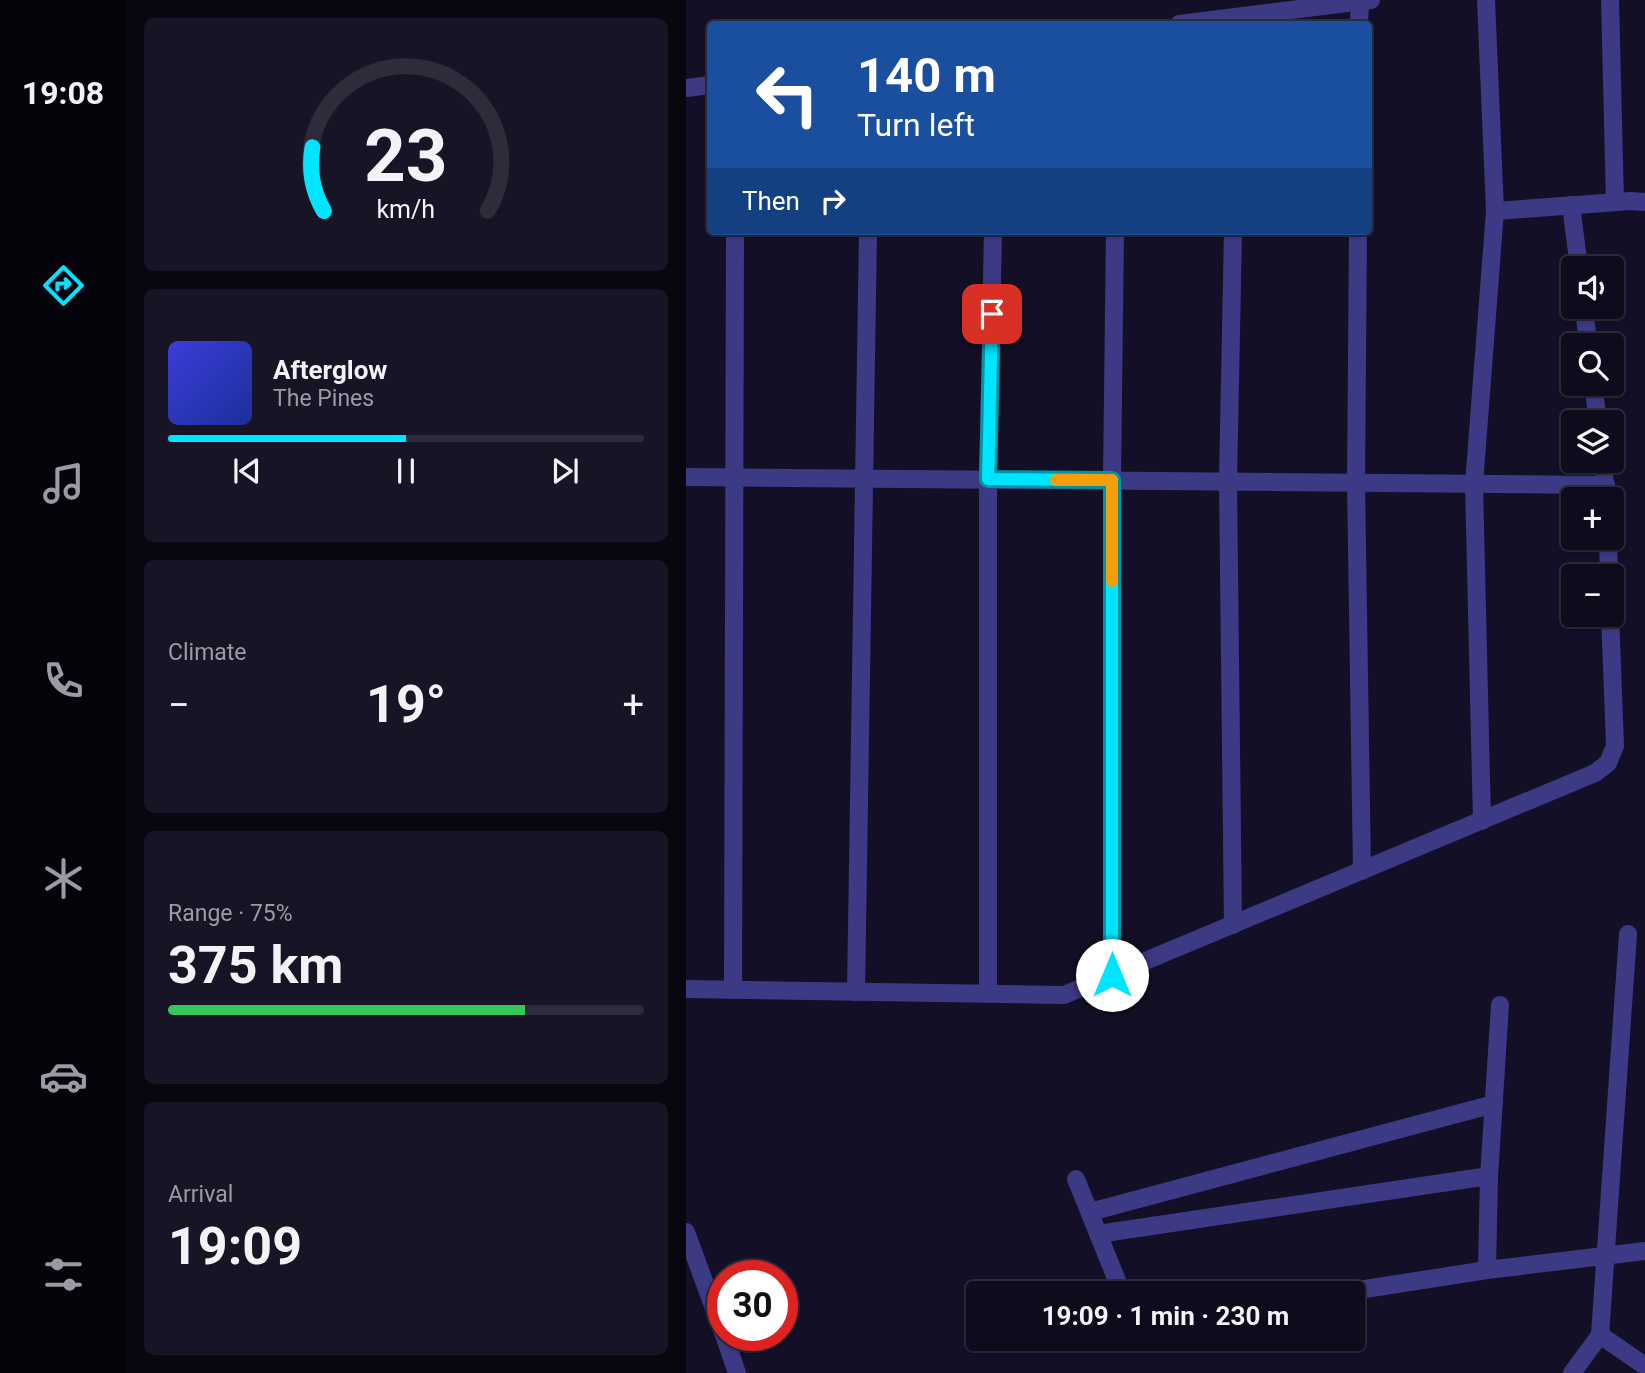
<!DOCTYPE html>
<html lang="en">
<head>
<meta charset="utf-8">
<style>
	:root { --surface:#0e0b1c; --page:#171425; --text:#f1f3f6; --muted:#9b9ba3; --line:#2e2b3b; --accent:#00e5ff }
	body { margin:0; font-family:Roboto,sans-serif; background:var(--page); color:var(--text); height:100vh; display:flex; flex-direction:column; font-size:26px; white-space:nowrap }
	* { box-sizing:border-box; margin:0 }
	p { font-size:23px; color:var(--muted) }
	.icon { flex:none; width:38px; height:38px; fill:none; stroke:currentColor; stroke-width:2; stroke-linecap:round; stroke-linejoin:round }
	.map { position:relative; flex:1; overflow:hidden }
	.panel { display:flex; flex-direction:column; gap:18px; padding:18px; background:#08060f; width:560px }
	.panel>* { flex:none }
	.banner { position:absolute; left:21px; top:21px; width:665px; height:214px; border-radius:7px; box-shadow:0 2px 5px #0004,0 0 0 2px var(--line); background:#1a4fa0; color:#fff; overflow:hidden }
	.buttons { position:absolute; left:875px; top:256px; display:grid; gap:14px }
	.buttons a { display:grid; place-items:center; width:63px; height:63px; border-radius:7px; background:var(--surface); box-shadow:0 2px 5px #0004,0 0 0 2px var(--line); font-size:35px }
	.speed { position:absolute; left:21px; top:1260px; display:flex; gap:14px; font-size:35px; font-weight:700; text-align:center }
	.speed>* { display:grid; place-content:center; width:91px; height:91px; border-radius:50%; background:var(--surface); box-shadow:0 2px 5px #0004,0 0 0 2px var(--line); line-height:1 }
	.speed .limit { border:10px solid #d22; background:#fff; color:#111 }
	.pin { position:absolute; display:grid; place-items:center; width:60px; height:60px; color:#fff; margin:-30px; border-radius:14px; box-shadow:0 4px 10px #0006 }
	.me { position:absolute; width:77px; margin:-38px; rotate:0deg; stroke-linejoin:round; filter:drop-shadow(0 0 5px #0008) }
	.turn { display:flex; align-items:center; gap:24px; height:147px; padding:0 35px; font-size:32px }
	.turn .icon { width:91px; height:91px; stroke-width:2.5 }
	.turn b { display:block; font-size:49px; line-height:60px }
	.then { display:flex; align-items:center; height:66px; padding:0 35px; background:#0003; gap:14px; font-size:26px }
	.big { font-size:52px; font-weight:700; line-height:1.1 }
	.panel .tile { flex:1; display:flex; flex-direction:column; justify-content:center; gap:10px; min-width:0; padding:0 24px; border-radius:10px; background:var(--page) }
	.panel .dial { align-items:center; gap:0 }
	.dial svg { height:182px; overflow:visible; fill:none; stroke:var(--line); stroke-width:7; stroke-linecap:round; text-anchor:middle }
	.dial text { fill:var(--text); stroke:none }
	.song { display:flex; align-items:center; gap:21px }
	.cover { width:84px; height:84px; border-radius:10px; background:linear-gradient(135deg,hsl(240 70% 55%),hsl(230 70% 35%)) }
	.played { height:7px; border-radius:4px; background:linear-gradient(90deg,var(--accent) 50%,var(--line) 50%) }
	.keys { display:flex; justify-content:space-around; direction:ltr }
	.heat { display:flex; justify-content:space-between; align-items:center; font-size:38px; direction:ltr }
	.charge { height:10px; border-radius:5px; background:linear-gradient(90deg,#34c759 75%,var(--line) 0) }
	.trip { position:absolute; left:280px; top:1281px; width:399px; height:70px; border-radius:7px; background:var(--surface); box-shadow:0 2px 5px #0004,0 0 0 2px var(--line); font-weight:700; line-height:70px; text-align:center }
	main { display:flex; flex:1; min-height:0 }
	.menu { display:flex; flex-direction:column; width:126px; justify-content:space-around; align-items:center; background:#06040b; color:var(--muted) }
	.menu .icon { width:49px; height:49px }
	.menu .current { color:var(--accent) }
	.menu b { font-size:32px; color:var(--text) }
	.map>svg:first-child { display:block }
</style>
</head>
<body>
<main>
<nav class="menu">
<b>19:08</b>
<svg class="icon current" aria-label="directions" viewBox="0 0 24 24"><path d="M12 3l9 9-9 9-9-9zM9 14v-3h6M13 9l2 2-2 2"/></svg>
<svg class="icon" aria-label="music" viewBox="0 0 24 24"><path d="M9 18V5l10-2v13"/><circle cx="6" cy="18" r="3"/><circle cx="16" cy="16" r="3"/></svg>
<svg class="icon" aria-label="phone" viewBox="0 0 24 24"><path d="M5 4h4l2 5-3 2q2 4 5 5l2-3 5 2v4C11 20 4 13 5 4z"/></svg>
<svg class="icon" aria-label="climate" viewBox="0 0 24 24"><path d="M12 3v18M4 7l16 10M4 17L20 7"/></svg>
<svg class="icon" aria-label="car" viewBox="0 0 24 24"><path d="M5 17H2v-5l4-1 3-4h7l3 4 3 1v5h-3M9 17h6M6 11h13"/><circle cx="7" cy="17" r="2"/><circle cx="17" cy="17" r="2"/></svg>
<svg class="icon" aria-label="filters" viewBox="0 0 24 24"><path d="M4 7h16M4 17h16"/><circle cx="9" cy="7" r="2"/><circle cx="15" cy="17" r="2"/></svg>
</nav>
<section class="panel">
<div class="tile dial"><svg viewBox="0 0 100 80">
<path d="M14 69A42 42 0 1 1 86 69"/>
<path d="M14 69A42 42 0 0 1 9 41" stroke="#00e5ff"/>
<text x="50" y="56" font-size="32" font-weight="700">23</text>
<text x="50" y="72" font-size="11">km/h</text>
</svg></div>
<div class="tile">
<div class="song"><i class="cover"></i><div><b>Afterglow</b><p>The Pines</p></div></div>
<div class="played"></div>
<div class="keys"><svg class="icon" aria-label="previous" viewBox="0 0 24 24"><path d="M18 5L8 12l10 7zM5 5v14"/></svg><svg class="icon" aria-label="pause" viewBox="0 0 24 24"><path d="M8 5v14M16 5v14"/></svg><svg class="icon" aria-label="next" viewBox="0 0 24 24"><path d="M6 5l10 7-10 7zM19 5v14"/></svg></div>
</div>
<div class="tile"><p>Climate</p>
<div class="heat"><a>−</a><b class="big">19°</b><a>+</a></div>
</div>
<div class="tile"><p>Range · 75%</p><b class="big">375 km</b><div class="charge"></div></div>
<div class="tile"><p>Arrival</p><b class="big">19:09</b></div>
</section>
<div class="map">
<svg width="959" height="1373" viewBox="0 0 959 1373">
	<rect width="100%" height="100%" fill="#130f26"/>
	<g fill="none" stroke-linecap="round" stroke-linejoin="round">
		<g stroke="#3d3a85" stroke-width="18">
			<path d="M924 0 929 202"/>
			<path d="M493 24 685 0"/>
			<path d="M673 24 674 1"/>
			<path d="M0 88 24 85"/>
			<path d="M885 205 893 268"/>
			<path d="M809 211 945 201 959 202"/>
			<path d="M547 231 542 481 547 925"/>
			<path d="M672 231 670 483 676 871"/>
			<path d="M898 306 902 345"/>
			<path d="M907 383 912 422"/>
			<path d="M917 460 920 499"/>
			<path d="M0 477 920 485"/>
			<path d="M922 537 923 576"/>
			<path d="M796 821 788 484 809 211 800 0"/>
			<path d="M426 975V480L429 231"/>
			<path d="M0 989 378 995 909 773 922 763 929 746 924 614"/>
			<path d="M47 990 49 231"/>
			<path d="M170 992 182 231"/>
			<path d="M302 994V479L307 231"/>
			<path d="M390 1179 436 1293"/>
			<path d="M404 1212 808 1104"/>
			<path d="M0 1232 37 1333"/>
			<path d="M412 1234 803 1176"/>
			<path d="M801 1270 803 1176 814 1005"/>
			<path d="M653 1293 801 1270 959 1251"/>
			<path d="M38 1335 51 1373"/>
			<path d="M914 1335 959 1366"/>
			<path d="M886 1373 914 1335 942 934"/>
		</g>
	</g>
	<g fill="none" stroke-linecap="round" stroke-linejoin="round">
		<defs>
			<path id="route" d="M306 314 302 479 426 480V975"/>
		</defs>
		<use href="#route" stroke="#0095a6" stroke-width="18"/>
		<use href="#route" stroke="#00e5ff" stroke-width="12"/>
		<path stroke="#f59e0b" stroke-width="12" d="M370 480H426V581"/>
	</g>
</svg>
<div class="buttons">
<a><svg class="icon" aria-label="sound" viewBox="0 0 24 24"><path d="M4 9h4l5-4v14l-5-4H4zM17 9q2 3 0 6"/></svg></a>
<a><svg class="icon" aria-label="search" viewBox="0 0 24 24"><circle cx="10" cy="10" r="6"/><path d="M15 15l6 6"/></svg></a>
<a><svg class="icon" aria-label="layers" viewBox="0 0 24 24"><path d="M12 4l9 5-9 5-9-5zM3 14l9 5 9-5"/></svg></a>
<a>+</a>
<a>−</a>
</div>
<div class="speed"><div class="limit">30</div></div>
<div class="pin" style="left:306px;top:314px;background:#d93025"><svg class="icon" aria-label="arrive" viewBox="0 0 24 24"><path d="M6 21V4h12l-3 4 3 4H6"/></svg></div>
<svg class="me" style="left:426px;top:975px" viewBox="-20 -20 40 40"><circle r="19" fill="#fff"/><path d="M0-13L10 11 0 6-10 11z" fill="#00e5ff"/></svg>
<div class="trip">19:09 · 1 min · 230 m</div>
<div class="banner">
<div class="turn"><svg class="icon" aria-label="left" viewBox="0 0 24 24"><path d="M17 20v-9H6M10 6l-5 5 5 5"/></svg><div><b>140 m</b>Turn left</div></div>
<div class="then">Then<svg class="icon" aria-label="right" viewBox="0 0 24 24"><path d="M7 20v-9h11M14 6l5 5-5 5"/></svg></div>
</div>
</div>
</main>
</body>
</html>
